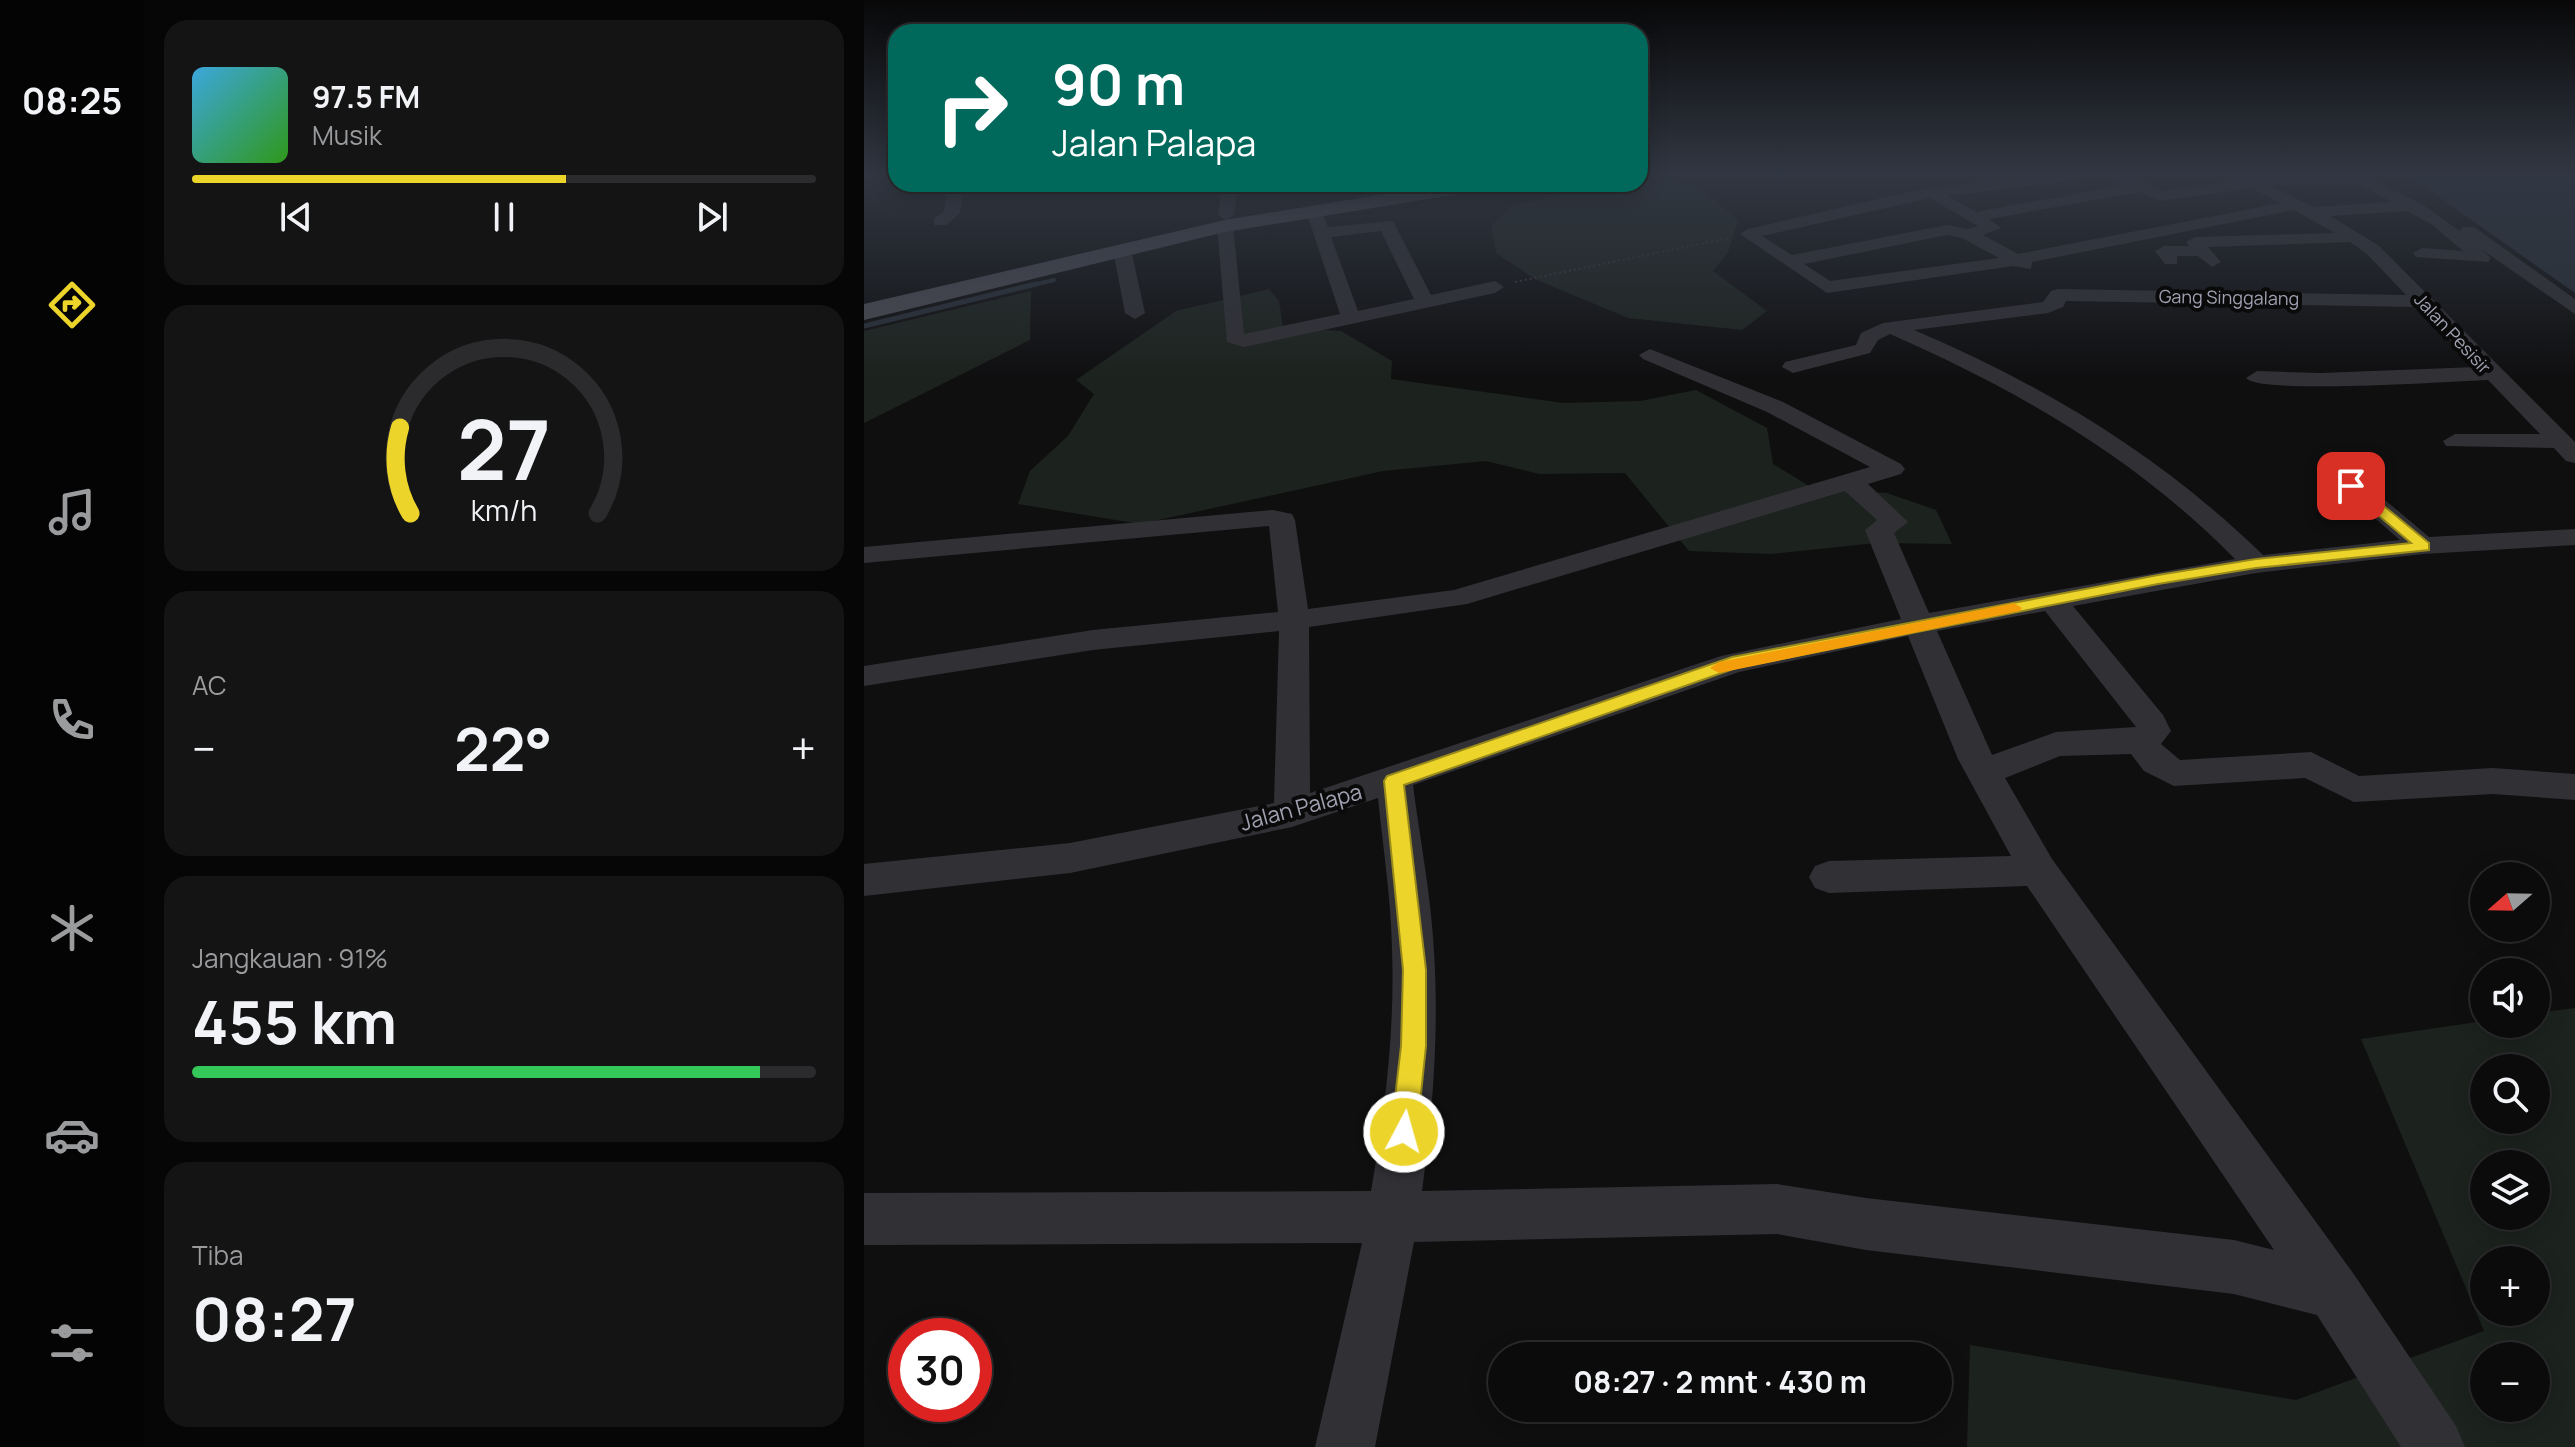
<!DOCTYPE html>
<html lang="id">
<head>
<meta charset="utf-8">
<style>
	:root { --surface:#0b0b0c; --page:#141415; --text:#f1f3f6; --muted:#9a9b9d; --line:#2b2b2d; --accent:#ecd42b }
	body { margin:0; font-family:Manrope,sans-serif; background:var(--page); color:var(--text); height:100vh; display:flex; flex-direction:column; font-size:30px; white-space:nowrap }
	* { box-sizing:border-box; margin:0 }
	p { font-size:26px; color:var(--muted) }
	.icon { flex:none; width:44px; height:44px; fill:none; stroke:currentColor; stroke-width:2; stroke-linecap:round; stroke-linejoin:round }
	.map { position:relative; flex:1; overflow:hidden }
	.drawer { display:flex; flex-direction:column; gap:20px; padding:20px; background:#060607; width:720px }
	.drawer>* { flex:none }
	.banner { position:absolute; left:24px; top:24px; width:760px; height:168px; border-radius:24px; box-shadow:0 4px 20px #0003,0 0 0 2px var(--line); background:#00695c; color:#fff; overflow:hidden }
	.needle { width:52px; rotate:250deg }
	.buttons { position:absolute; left:1606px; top:862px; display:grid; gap:16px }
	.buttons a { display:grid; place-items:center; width:80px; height:80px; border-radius:50%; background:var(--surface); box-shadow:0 4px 20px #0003,0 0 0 2px var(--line); font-size:40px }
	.speed { position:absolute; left:24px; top:1318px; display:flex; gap:16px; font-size:40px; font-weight:700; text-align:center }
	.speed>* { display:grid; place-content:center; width:104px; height:104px; border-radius:50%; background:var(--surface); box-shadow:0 4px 20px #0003,0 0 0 2px var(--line); line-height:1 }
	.speed .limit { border:12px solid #d22; background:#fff; color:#111 }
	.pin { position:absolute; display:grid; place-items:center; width:68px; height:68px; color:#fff; margin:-34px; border-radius:16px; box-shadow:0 4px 12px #0006 }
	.me { position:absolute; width:88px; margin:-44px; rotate:6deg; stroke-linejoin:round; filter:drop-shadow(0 0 6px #0008) }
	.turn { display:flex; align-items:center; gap:28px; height:168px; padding:0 32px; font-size:36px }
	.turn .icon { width:104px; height:104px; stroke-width:2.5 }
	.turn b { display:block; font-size:56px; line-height:68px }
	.big { font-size:60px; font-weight:700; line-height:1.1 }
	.drawer .widget { flex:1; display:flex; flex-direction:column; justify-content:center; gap:12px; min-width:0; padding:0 28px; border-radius:24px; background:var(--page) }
	.drawer .dial { align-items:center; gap:0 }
	.dial svg { height:208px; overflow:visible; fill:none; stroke:var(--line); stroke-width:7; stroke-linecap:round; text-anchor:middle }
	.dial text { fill:var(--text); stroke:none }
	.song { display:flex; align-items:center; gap:24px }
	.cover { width:96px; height:96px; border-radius:12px; background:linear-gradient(135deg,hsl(200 70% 55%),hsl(110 70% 35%)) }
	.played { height:8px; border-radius:4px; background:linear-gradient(90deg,var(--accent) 60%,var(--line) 60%) }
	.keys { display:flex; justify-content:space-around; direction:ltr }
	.heat { display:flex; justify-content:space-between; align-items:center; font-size:44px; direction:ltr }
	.charge { height:12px; border-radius:6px; background:linear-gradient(90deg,#34c759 91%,var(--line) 0) }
	.trip { position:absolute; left:624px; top:1342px; width:464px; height:80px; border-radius:40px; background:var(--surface); box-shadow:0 4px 20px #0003,0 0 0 2px var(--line); font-weight:700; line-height:80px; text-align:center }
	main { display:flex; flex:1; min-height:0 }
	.tab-bar { display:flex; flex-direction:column; width:144px; justify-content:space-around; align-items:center; background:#040405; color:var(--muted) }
	.tab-bar .icon { width:56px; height:56px }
	.tab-bar .on { color:var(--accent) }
	.tab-bar b { font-size:36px; color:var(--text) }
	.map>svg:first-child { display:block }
</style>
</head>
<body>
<main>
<nav class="tab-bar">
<b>08:25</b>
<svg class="icon on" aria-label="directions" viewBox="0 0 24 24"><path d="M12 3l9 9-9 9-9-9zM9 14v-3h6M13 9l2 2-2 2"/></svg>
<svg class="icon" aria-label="music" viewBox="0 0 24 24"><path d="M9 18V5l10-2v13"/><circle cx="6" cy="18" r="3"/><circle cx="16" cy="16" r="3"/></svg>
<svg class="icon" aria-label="phone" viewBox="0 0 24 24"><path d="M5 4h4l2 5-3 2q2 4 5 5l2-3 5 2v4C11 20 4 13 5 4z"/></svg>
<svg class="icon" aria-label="climate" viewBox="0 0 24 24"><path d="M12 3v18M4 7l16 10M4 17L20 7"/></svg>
<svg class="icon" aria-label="car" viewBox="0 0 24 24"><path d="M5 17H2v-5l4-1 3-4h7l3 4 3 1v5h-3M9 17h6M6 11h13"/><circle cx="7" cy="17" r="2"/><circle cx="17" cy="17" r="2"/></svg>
<svg class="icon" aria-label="filters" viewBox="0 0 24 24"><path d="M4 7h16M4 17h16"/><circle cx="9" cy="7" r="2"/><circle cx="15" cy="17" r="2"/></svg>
</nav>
<section class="drawer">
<div class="widget">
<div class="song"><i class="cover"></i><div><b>97.5 FM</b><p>Musik</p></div></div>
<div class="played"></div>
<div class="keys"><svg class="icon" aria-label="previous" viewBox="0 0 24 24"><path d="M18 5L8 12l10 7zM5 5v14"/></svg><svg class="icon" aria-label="pause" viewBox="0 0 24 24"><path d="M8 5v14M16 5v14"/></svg><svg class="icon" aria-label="next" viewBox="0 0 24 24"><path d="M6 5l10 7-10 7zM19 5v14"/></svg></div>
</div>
<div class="widget dial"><svg viewBox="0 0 100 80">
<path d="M14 69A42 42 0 1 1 86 69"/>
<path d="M14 69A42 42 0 0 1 10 36" stroke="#ecd42b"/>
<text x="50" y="56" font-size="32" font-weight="700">27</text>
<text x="50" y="72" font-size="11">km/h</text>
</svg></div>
<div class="widget"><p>AC</p>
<div class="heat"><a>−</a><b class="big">22°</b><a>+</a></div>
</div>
<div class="widget"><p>Jangkauan · 91%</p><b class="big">455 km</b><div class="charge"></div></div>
<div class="widget"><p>Tiba</p><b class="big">08:27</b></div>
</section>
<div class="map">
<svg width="1711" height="1447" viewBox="0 0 1711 1447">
	<rect width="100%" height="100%" fill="#0f0f10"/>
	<g fill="#1c231e" fill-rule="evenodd">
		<path d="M782 175 834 187 874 220 864 252 849 271 903 311 878 330 764 318 671 279 632 253 627 226 649 205 746 184H776V177Z"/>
		<path d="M405 289 415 301 419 327 477 331 528 361 527 379 699 403 776 401 832 390 903 428 909 464 950 489 1023 493 1072 510 1088 544 1012 543 907 554 825 551 761 473 675 474 622 461 519 471 276 524 154 504 166 471 204 436 230 394 212 380 312 311Z"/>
		<path d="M167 291 166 340 0 423V331Z"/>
		<path d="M1711 1008V1447H1103L1106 1345 1432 1400 1620 1331 1497 1039 1620 1021V1024H1672V1013ZM1620 1068H1672V1120H1620ZM1620 1164H1672V1216H1620ZM1620 1260H1672V1312H1620ZM1620 1356H1672V1408H1620Z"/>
	</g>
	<path fill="#292f38" d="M1544 175H1711V293Z"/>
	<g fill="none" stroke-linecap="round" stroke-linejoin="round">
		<path stroke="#292f38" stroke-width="4" d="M164 286 190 280"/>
		<path stroke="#292f38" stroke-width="5" d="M0 326 172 284"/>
		<path stroke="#36373c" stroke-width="2" stroke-dasharray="2 3" stroke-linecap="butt" d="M651 282 865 238"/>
		<g fill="#313035" fill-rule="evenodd">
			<path d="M1182 175H1227L1220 179 1084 196 1112 212 1260 185 1250 180 1249 175H1263L1299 191 1374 181 1367 175 1499 176 1556 203 1596 231 1598 227H1610L1711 299V314L1617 249 1627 258 1624 262 1552 257 1549 253 1558 248 1599 251 1567 224 1543 211 1466 216 1514 245 1711 442V463L1702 461 1690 448 1582 446 1579 441 1591 434H1676L1624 380C1591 381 1396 395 1382 378L1393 371 1457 373 1612 367 1554 307 1202 301 1199 307 1184 313 1050 330C1180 385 1297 456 1399 555L1536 540 1460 474 1456 469 1469 461 1478 464 1565 537 1711 529V545L1559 554 1392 573 1209 606 1299 715 1307 731 1297 744 1316 760 1447 752 1495 776 1629 768 1711 774V800L1629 794 1490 802 1441 778 1310 786 1280 771 1267 754 1196 756 1141 778 1188 859 1489 1273 1592 1426 1601 1447H1537L1453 1315 1370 1294 1002 1250 913 1234 550 1242 511 1447H451L498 1243 0 1245V1193L507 1191C521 1112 531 1030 528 949 527 898 519 848 514 798L428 827 206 873 0 896V864L206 843 410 803 415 631 229 650 0 686V666L229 630 414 612 405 526 0 563V547L409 510 428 514 431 520 444 609 590 590 1006 467 903 412 779 359 775 355 786 349 919 402 1037 464 1041 469 1037 474 1004 484 1044 522 1030 533 1065 613 1371 559C1273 459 1154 390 1026 334L1014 340 1006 353 929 373 918 367 921 362 992 345 997 333 1019 323 1179 302 1187 291 1194 289 1542 295 1502 253 1486 242 1344 247 1357 262 1348 267 1334 256H1313V264H1301L1291 251 1300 246H1325L1322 242 1331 237 1471 233 1430 210 1168 262 1167 269 1149 266 963 293 876 234 884 229 1054 190ZM1406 185H1496L1528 202 1449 207ZM1387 188 1417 203 1154 254 1119 235 1137 228 1125 219 1275 192 1297 201ZM1066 198 1114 226 1103 229 1083 225 928 255 898 236ZM1083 235 1098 238 1135 258 966 281 940 264ZM981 491 1013 520 1001 530 1037 619 857 656 446 793 445 627 603 604ZM1181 611 1272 727 1192 732 1128 755 1073 631ZM1044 636 1094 759 1147 856 965 861 951 866 945 877 951 888 965 893 1163 886 1410 1250 1370 1240 1002 1198 913 1184 558 1191C569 1111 575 1031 570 951 567 895 556 840 549 785L875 672Z"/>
			<path d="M84 184H100L96 213 82 225H70V219L80 211Z"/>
			<path d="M358 184H374L370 215 362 220 354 215Z"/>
			<path d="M451 209 457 211 464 227 529 221 567 295 631 281 640 287 631 293 380 347 363 342 353 226 361 221 369 226 380 334 476 314 443 214ZM517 231 550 299 494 311 467 237Z"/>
			<path d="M258 245 267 250 281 313 271 319 261 313 249 250Z"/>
		</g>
		<path fill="#4c4c54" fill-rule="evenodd" d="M582 184H629L619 190 361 232 0 320V304L361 220Z"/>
	</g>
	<linearGradient id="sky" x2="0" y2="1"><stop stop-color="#080809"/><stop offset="0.46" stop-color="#313742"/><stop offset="1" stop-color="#313742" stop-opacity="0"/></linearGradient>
	<rect width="1711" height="378" fill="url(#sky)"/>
	<path fill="#ecd42b" stroke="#998a1c" stroke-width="2" d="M1483 483H1492L1565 543V550L1392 568 1294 584 872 668 540 785 562 970V1046L553 1132 549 1140 540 1144 531 1140 527 1132 537 1046 539 970 520 781 523 776 868 657 1294 575 1392 559 1547 543 1483 489Z"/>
	<path fill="#f59e0b" d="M1150 603 1158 608 1156 611 855 673 846 668 855 662Z"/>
	<g text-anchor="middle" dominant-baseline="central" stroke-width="8" stroke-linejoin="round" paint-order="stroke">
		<g font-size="18" fill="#a0a2b1" stroke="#0a0a0b">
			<text transform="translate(1365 297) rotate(1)">Gang Singgalang</text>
			<text transform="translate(1589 333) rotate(47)">Jalan Pesisir</text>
		</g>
		<g font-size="22" fill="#a0a2b1" stroke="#0a0a0b">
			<text transform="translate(437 807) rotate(-15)">Jalan Palapa</text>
		</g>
	</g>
</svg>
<div class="buttons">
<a><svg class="needle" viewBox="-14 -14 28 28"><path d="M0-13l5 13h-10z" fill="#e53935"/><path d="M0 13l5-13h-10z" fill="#9a9b9d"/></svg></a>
<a><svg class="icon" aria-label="sound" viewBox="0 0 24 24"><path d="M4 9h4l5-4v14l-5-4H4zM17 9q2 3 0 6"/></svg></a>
<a><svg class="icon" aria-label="search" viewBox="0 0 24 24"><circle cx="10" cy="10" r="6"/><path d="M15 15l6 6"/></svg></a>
<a><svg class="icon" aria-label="layers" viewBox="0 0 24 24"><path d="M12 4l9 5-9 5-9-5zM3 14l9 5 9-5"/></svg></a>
<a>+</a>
<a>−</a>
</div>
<div class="speed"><div class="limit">30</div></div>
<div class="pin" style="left:1487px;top:486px;background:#d93025"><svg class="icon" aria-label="arrive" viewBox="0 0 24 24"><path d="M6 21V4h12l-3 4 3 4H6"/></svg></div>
<svg class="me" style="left:540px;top:1132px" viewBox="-20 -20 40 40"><circle r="17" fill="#ecd42b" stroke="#fff" stroke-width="3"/><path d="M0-11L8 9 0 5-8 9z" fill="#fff"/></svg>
<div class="trip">08:27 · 2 mnt · 430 m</div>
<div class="banner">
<div class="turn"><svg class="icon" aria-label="right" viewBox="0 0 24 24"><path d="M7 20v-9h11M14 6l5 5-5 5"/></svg><div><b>90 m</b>Jalan Palapa</div></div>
</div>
</div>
</main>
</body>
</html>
